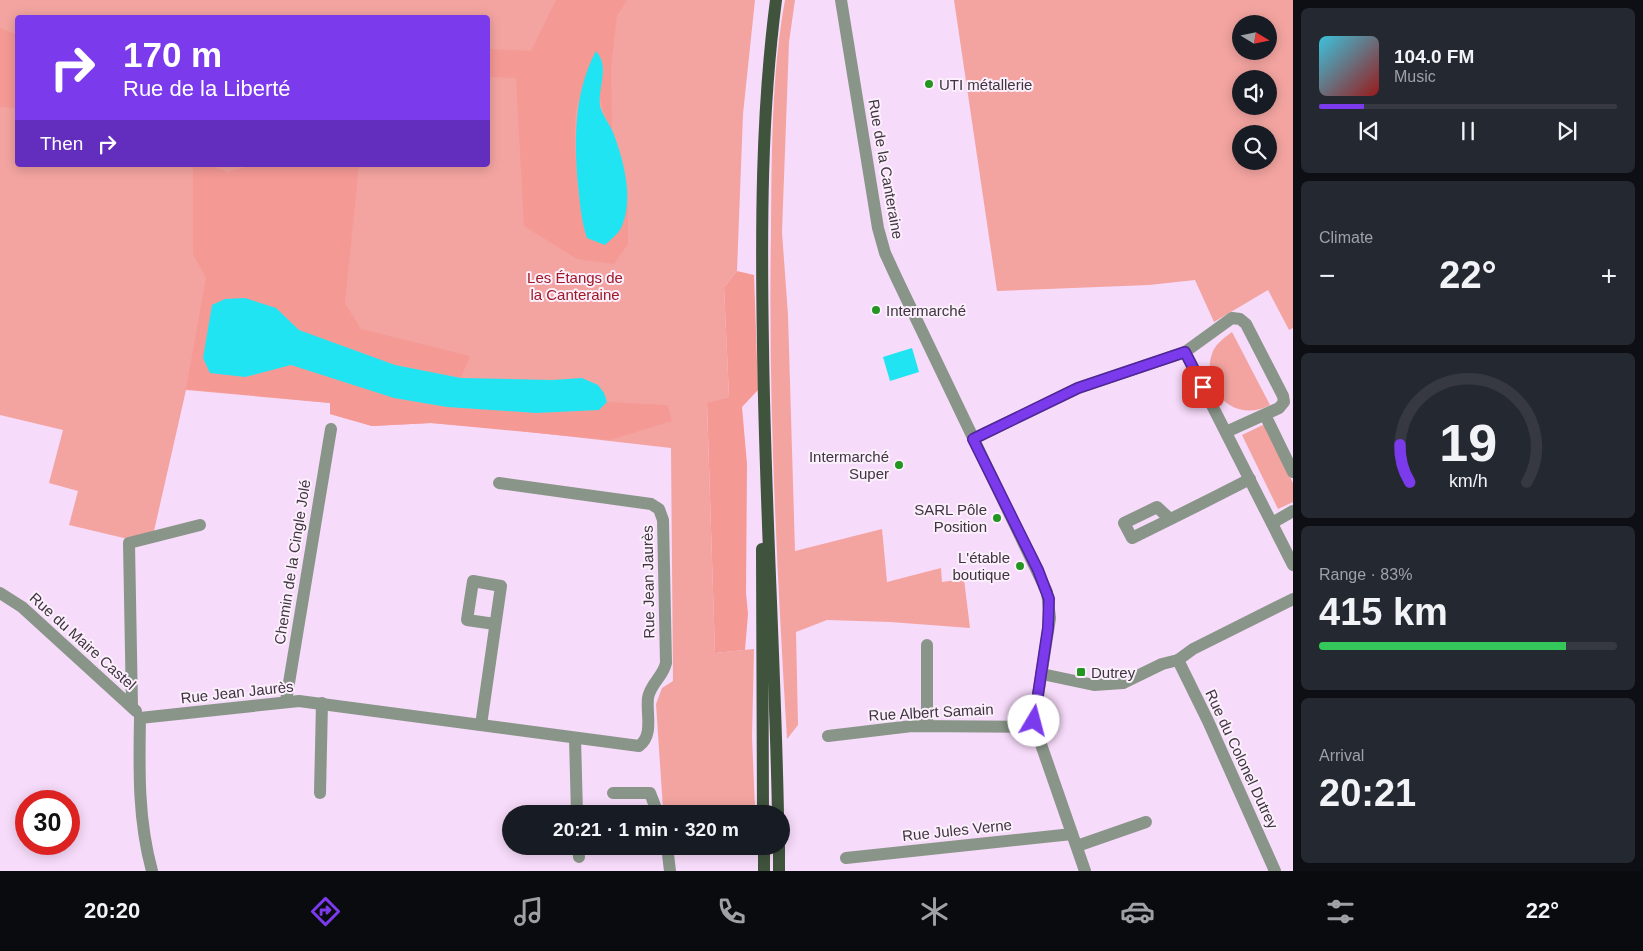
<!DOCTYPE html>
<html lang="en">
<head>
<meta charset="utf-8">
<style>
	:root { --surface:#171b24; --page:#242831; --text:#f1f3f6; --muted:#9ea1a6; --line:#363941; --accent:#7c3aed }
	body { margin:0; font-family:Arial,sans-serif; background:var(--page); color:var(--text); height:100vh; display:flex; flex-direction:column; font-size:19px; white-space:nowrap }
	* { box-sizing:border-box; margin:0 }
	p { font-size:16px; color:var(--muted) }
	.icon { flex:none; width:28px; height:28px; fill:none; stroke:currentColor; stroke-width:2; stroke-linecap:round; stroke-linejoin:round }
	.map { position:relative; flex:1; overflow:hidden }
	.details { display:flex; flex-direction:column; gap:8px; padding:8px; background:#0d0f14; width:350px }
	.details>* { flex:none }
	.banner { position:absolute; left:15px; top:15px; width:475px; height:152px; border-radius:5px; box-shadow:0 2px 12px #0003; background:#7c3aed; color:#fff; overflow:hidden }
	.needle { width:32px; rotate:100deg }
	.tools { position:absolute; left:1232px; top:15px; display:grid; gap:10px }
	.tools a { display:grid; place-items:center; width:45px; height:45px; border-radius:50%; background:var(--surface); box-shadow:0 2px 12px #0003; font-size:25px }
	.speed { position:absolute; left:15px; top:790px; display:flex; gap:10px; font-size:25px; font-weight:700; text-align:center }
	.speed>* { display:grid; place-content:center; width:65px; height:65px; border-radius:50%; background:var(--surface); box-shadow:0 2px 12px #0003; line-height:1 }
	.speed .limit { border:8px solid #d22; background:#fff; color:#111 }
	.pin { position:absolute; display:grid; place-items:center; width:42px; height:42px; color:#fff; margin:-21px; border-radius:10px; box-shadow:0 2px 8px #0006 }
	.me { position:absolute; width:55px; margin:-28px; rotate:8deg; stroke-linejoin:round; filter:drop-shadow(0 0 4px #0008) }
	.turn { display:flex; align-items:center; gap:18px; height:105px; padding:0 25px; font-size:22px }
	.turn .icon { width:65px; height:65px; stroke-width:2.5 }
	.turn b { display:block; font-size:35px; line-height:42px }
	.then { display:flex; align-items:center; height:48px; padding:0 25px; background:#0003; gap:10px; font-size:19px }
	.big { font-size:38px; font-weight:600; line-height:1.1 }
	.details .card { flex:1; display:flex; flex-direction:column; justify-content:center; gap:8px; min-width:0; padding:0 18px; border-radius:8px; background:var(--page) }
	.details .dial { align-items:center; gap:0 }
	.dial svg { height:130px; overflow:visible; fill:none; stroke:var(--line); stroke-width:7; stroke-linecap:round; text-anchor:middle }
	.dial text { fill:var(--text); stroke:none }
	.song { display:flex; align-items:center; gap:15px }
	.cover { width:60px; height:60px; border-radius:8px; background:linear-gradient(135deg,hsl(190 70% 55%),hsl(0 70% 35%)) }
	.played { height:5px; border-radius:2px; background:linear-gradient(90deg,var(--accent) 15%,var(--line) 15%) }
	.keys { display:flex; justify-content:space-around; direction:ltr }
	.heat { display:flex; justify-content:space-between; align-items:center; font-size:28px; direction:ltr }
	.charge { height:8px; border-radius:4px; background:linear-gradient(90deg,#34c759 83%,var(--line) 0) }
	.trip { position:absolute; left:502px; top:805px; width:288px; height:50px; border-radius:25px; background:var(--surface); box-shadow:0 2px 12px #0003; font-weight:600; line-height:50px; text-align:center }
	.menu { display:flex; height:80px; justify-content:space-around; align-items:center; background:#090b0e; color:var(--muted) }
	.menu .icon { width:35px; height:35px }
	.menu .current { color:var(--accent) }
	.menu b { font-size:22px; color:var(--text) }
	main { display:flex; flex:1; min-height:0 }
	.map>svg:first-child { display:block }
</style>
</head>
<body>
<main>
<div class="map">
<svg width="1293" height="871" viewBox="0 0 1293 871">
	<rect width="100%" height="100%" fill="#f7dbfa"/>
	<g fill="#f3a4a0" fill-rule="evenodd">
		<path d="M0 0H755L743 114 737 271 724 287 729 397 707 404 715 653 754 649 752 737 755 807 663 809 656 704 662 688 673 681 671 448 504 429 431 423 372 426 330 414V403L186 390 154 531 128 539 69 525 78 491 49 483 63 430 0 415ZM18 18H488V165H18Z"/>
		<path d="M785 0H795L789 42 782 232 788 315 795 551 882 529 887 582 941 568 942 582 964 579 970 628 890 622 827 620 796 632 798 725 787 739C777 570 768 402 771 233 772 155 771 77 785 0Z"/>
		<path d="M954 0H1293V328L1289 330 1268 290 1214 322 1195 280 1149 285 997 291ZM1241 24H1269V51H1241ZM1241 79H1269V106H1241ZM1241 134H1269V161H1241Z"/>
		<path d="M1232 332 1270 405C1234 425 1198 388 1213 351 1217 343 1225 337 1232 332Z"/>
		<path d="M1265 424 1293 483V502L1278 509 1242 435Z"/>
	</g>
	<g fill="#f59995">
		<path d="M556 0H627L617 16 611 67 612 131C600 107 596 94 604 67 597 77 584 89 579 101 569 122 579 214 587 238L621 228 628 203V244L614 264 577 259 524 226 516 78 488 77V49L531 51Z"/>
		<path d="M0 28 17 35V108L0 107Z"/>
		<path d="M193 165H207L228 172 252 165H359L345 303 361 329 470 356 461 378 395 365 299 330 276 308 212 305 203 358 210 373 245 377 291 365 394 398 447 407 536 413 598 410 607 402 668 405 672 421 610 440 431 423 372 426 330 414V403L186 389 206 278 193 254Z"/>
		<path d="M737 271 754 275 758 390 742 407 747 464 746 593 748 614 745 650 715 653 707 403 729 397 724 287Z"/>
	</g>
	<g fill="#20e4f2">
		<path d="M596 51C610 68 598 84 600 106 602 114 608 122 612 130 623 157 635 200 621 228 618 234 610 240 605 245L587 238C581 220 580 203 578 185 574 139 574 92 596 51Z"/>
		<path d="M245 298 276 308 299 330 395 365 461 378 552 380 582 378 598 385 604 393 607 402 599 410 536 413 447 407 394 398 291 365 245 377 210 373 203 358 212 305 225 299Z"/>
		<path d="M912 348 919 372 890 381 883 357Z"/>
	</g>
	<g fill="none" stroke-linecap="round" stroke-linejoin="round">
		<g stroke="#899588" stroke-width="12">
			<path d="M841 0 878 228 885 253 897 279 1047 592 1050 618 1035 715V727L1085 871"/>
			<path d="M1185 352 1293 565"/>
			<path d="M1265 415 1293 472"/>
			<path d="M973 439 1078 388 1185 352 1232 318 1240 319 1246 324 1283 396 1284 402 1279 408 1226 432"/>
			<path d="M1170 519 1157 507 1124 523 1132 538C1171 519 1211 499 1250 479"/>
			<path d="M1272 523 1293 511"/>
			<path d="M0 593 22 607 136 711"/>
			<path d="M1178 660 1208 721 1275 871"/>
			<path d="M1042 674 1094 685 1123 683 1162 664 1178 660 1193 649 1293 599"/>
			<path d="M286 701 331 429"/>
			<path d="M132 707 129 543 200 525"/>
			<path d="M140 718 299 701 639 746C654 735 646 714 648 698 650 684 663 677 666 663L663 520 659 509 651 504 499 483"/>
			<path d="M140 718C139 770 138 820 152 871"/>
			<path d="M481 725 501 586 473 581 467 620 495 624"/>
			<path d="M927 726V645"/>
			<path d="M828 736 912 726 1035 727"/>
			<path d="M575 738 577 814"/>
			<path d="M320 793 322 703"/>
			<path d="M613 793H650L658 814"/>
			<path d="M578 846 579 857"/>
			<path d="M667 846 670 871"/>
			<path d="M1077 846 1146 822"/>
			<path d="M846 858 1072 834"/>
		</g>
		<g stroke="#3f533d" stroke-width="12">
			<path d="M776 0C761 115 761 231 763 347 765 503 775 658 778 814"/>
			<path d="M762 549 763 814"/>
			<path d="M764 846V871"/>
			<path d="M779 846V871"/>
		</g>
	</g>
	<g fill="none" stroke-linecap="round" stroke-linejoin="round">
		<defs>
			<path id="route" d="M1034 721 1048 628 1049 599 1038 570 973 439 1078 388 1185 352 1203 387"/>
		</defs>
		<use href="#route" stroke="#51269a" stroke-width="12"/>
		<use href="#route" stroke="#7c3aed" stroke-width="9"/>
	</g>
	<g fill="#239521" stroke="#faeffb" stroke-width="2">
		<circle cx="929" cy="84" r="5"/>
		<circle cx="876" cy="310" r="5"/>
		<circle cx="899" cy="465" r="5"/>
		<circle cx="997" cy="518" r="5"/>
		<circle cx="1020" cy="566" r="5"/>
		<rect x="1076" y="667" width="10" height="10" rx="2.5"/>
	</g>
	<g text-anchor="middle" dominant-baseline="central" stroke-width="4" stroke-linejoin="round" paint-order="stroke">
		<g font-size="15" fill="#3f3440" stroke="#faeffb" text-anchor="start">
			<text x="939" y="84">UTI métallerie</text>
			<text x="886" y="310">Intermarché</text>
			<text x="889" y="456" text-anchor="end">Intermarché<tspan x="889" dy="17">Super</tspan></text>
			<text x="987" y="509" text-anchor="end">SARL Pôle<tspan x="987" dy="17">Position</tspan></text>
			<text x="1010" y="557" text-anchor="end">L'étable<tspan x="1010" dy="17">boutique</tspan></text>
			<text x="1091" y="672">Dutrey</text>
		</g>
		<g font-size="15" fill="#3f3440" stroke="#faeffb">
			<text transform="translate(886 169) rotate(80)">Rue de la Canteraine</text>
			<text transform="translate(292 562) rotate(-81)">Chemin de la Cingle Jolé</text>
			<text transform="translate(648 582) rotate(-91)">Rue Jean Jaurès</text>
			<text transform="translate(83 641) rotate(42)">Rue du Maire Castel</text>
			<text transform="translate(237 692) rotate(-6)">Rue Jean Jaurès</text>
			<text transform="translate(931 712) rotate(-3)">Rue Albert Samain</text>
			<text transform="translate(1242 759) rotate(65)">Rue du Colonel Dutrey</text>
			<text transform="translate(957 830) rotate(-6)">Rue Jules Verne</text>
		</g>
		<g font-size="15" fill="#a01726" stroke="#faeffb">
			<text x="575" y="277">Les Étangs de<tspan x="575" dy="17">la Canteraine</tspan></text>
		</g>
	</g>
</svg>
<div class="tools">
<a><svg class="needle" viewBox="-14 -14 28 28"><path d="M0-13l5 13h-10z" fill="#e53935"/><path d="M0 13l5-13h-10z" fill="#9ea1a6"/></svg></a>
<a><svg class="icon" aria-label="sound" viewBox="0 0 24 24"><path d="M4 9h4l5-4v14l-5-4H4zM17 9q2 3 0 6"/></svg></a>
<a><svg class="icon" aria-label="search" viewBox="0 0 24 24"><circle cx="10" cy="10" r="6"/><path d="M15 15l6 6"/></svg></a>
</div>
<div class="speed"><div class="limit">30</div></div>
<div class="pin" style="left:1203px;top:387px;background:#d93025"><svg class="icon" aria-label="arrive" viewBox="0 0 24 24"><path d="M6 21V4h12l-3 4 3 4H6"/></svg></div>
<svg class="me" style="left:1034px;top:721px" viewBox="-20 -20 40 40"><circle r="19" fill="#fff"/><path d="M0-13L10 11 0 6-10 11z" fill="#7c3aed"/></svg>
<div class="trip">20:21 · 1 min · 320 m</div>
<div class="banner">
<div class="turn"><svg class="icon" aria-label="right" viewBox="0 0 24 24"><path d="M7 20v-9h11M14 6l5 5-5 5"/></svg><div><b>170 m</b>Rue de la Liberté</div></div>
<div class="then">Then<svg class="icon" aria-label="right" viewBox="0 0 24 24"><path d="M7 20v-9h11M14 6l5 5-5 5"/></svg></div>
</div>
</div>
<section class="details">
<div class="card">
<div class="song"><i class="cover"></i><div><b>104.0 FM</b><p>Music</p></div></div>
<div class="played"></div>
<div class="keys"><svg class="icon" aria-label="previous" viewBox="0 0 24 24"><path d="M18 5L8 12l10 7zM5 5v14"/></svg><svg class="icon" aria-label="pause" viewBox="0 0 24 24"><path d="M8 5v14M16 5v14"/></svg><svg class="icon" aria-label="next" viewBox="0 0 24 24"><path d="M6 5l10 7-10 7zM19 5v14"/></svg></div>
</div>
<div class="card"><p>Climate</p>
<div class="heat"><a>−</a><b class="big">22°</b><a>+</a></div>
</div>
<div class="card dial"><svg viewBox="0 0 100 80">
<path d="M14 69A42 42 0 1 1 86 69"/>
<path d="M14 69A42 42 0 0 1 8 46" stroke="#7c3aed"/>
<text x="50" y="56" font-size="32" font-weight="700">19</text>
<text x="50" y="72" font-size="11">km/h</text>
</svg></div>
<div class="card"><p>Range · 83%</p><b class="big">415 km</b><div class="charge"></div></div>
<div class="card"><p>Arrival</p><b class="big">20:21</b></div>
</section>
</main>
<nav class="menu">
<b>20:20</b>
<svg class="icon current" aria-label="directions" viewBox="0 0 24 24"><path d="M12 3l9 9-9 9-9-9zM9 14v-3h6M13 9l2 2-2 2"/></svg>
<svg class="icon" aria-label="music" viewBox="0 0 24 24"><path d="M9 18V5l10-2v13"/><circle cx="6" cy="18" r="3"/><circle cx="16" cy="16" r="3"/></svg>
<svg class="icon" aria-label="phone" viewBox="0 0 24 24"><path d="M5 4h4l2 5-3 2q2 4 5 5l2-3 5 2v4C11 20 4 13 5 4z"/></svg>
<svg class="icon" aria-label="climate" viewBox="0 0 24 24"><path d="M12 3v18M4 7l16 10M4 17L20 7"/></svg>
<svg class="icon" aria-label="car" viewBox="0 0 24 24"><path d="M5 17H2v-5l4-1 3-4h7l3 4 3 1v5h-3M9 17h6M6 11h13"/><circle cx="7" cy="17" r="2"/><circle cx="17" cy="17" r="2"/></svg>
<svg class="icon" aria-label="filters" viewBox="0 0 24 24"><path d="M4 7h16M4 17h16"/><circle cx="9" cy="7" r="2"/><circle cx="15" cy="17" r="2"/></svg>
<b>22°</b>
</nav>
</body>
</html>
